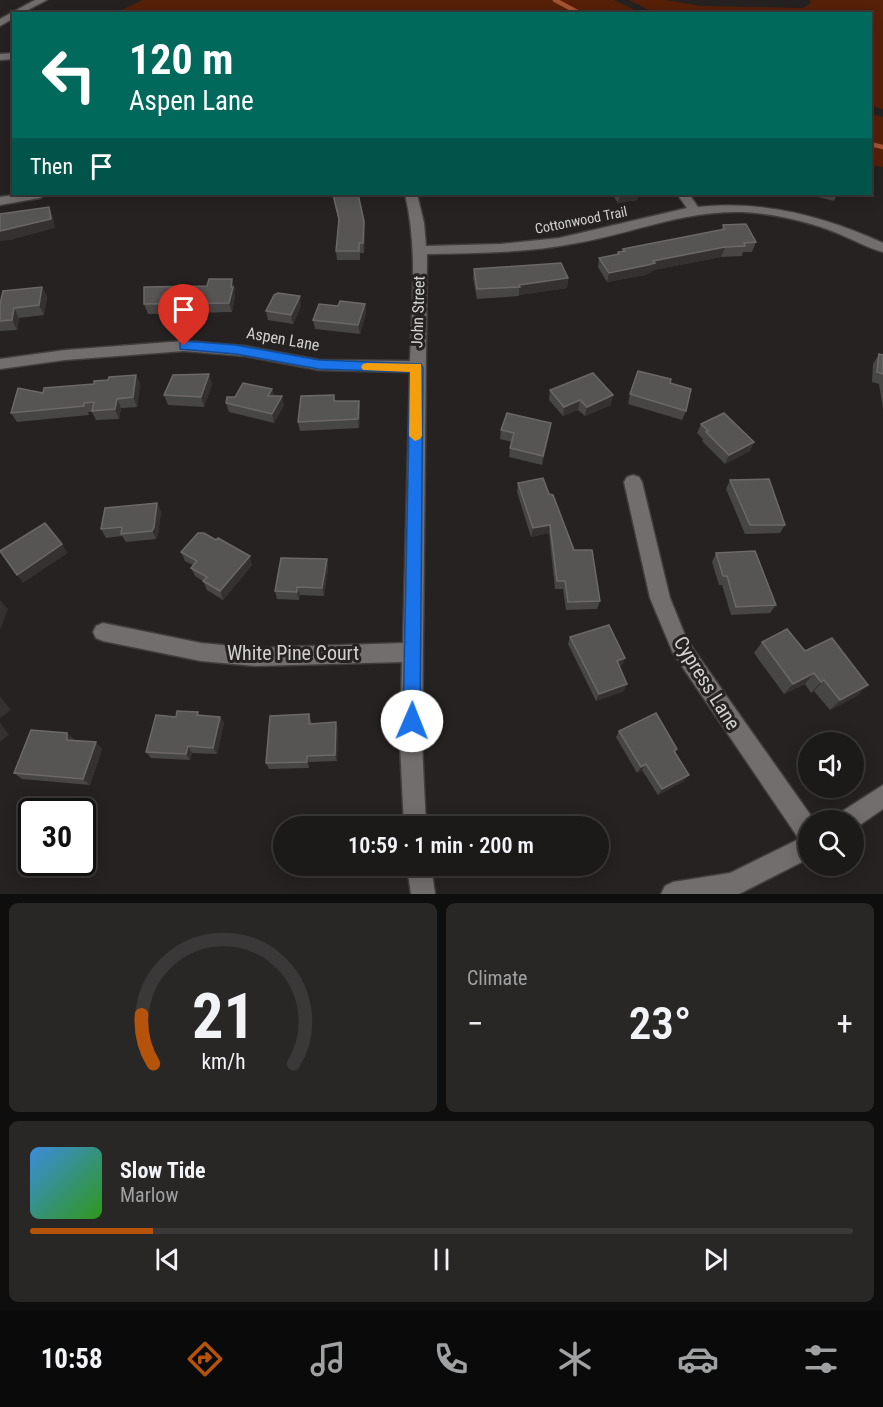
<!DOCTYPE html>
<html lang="en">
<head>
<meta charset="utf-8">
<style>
	:root { --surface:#1c1a19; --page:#292726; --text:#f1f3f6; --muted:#a0a1a2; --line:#3a3838; --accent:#b45309 }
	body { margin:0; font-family:"Roboto Condensed",sans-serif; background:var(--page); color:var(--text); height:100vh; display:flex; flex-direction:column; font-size:22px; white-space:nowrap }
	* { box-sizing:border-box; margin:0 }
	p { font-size:20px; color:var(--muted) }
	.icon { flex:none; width:33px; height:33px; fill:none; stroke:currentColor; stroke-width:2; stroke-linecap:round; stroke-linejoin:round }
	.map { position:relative; height:894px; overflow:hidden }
	.side { display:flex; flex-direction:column; gap:9px; padding:9px; background:#0f0e0e; flex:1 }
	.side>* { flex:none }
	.guide { position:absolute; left:12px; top:12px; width:860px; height:183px; border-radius:0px; box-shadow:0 3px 15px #0003,0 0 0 2px var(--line); background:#00695c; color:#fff; overflow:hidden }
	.controls { position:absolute; left:798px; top:732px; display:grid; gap:12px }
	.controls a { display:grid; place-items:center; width:66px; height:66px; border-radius:50%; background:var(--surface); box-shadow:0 3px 15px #0003,0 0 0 2px var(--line); font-size:30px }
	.speed { position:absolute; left:18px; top:798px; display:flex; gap:12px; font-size:30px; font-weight:700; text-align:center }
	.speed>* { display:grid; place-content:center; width:78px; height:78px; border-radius:50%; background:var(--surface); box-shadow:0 3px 15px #0003,0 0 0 2px var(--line); line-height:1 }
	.speed .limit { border:3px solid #111; border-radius:9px; background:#fff; color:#111 }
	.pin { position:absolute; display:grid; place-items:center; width:51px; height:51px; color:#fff; margin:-62px -26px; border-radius:50% 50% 50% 0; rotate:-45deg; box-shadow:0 0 6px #0007 }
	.pin .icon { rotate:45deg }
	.me { position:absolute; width:66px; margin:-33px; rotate:1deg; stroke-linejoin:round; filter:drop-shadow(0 0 4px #0008) }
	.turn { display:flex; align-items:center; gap:21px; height:126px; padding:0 18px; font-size:27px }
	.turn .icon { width:78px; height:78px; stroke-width:2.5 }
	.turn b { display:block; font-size:42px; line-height:51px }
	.then { display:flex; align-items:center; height:57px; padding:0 18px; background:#0003; gap:12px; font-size:22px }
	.big { font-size:45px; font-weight:600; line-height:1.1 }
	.side .card { flex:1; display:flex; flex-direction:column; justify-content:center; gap:9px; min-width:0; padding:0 21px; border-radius:9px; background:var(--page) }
	.side .dial { align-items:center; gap:0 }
	.dial svg { height:156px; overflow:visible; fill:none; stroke:var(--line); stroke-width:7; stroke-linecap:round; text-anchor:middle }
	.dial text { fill:var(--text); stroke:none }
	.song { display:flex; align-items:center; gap:18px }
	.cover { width:72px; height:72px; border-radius:9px; background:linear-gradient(135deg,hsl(210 70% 55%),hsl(110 70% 35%)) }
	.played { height:6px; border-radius:3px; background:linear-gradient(90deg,var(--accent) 15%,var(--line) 15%) }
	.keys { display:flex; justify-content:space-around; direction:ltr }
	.heat { display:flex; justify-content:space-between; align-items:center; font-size:33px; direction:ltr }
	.side .tiles { flex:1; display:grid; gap:9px; grid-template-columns:1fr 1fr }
	.card:last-child { grid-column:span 2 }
	.trip { position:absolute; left:273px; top:816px; width:336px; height:60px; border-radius:30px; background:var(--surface); box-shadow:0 3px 15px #0003,0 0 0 2px var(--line); font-weight:600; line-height:60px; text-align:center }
	.tabs { display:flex; height:96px; justify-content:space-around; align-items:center; background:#0b0a0a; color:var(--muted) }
	.tabs .icon { width:42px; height:42px }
	.tabs .selected { color:var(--accent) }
	.tabs b { font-size:27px; color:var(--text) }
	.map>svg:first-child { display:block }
</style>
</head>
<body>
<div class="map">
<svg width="883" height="894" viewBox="0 0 883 894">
	<rect width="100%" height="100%" fill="#252221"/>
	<g fill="#572008">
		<path d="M143 0H614L641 13H115Z"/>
		<path d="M629 0H666L701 6 803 8 811 3 810 0H883V109L870 106V14L655 13Z"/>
		<path d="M870 114 883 117V167L870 165Z"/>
	</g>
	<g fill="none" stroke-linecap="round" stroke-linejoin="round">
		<g stroke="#a65433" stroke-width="4.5">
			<path d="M555 0 581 14"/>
			<path d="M870 144 883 147"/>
		</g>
		<defs>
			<g id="minor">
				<path d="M35 0H47L20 14H14V18L0 26V19Z"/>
				<path d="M14 53V59L0 60V54Z"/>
				<path d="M22 194H46L40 198 0 205V197Z"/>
				<path d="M405 194H417L424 223 426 246 500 244 559 238 687 208 677 194H689L698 207C763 200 824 216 883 243V252C867 248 852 239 837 233 807 221 775 214 743 212 685 210 633 233 577 243 528 253 477 253 427 254L422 744 426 826H404L400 744 402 662 255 666 201 661 103 641 96 638 93 632 96 626 103 623 201 643 255 648 403 643 410 372 319 370 245 356 184 351 65 360 0 369V359L65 350 184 341 245 346 319 360 410 361C412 305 418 249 405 194Z"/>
				<path d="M633 475 639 477 642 482 670 598 687 640 814 820H808V859L739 894H661L665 886 673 882 730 873 799 839 673 653 650 598 624 482 627 477Z"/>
				<path d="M883 785V809L854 829V820H838L841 812Z"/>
				<path d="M407 866H431L435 894H411Z"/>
			</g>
		</defs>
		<use href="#minor" stroke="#413e3d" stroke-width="3"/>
		<use href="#minor" fill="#726e6d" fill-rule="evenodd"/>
	</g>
	<g fill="#484644">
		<path d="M332 194H358L364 221 365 231 364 253H360V260H337L336 251 339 222Z"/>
		<path d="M612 194H639L637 200 618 203Z"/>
		<path d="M806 194H837L834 201Z"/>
		<path d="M723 225 756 242 752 252H743L742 256 721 257 653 270 652 272 645 275 607 282 598 267 599 258 617 254 618 252 622 251 623 249 721 230Z"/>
		<path d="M474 269 568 278 567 288 519 295V296L477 299 473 278Z"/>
		<path d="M42 287 47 297 44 315 19 318 17 330 0 331V304Z"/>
		<path d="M235 288 234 292 235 296 232 312 148 314 144 304Z"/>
		<path d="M365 304 366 313 360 334 315 329 313 320 338 306Z"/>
		<path d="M301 306 293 324 268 320 266 311Z"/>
		<path d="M879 354 883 355V409L879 384 872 382 873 364Z"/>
		<path d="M136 375 140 384 137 407 121 408 119 419 96 420 92 412H88L89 415 17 422 11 413 43 393 94 384 108 380Z"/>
		<path d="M670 383 686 411 682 420 628 404 630 394Z"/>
		<path d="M212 384 204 407 168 405 164 395Z"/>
		<path d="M272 389 274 396 284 405 274 423 229 412 226 403 235 397Z"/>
		<path d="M550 390 611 405 585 416 578 410 563 416 549 400Z"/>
		<path d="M334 395 335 401H359L360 410 359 428 300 431 298 422Z"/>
		<path d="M701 424 754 442 750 451 725 464 702 441 703 439 697 433Z"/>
		<path d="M501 430 550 432 542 465 509 457 510 448 512 442 500 439Z"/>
		<path d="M730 480 785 525 780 533 745 534 726 489Z"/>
		<path d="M518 483 549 494 574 550 600 601 597 609 566 610 563 589H555L549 533 531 537 517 492Z"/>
		<path d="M157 503 161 512 158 535 156 539 126 542 122 536 106 538 101 529Z"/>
		<path d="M181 552 252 565 223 600 207 590 203 581 195 576 191 568 193 565 185 561Z"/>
		<path d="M716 553 776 605 770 613 731 615 722 585H719L712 562Z"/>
		<path d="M327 559 328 568 324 596 300 595 299 600 277 599 275 591Z"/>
		<path d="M570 637 622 666H619L624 691 596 701 568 644Z"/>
		<path d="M762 642 805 651 857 696 830 710 814 691 811 693 805 684 784 694 754 653Z"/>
		<path d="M198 712 199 715 220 717 224 723 217 754 192 753 190 760 151 758 146 752 176 717Z"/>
		<path d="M309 714 312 724 338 729 337 761 309 762V768L269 769 266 763Z"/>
		<path d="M619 731 677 749 675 753 684 781 658 795 642 770 637 773 616 737Z"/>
		<path d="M67 733 74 740 102 749 90 785 22 779 14 773Z"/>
	</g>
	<g fill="#343130">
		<path d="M620 194H639L637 200 618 203Z"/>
		<path d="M49 207 53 216 55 228 11 240 0 241V231Z"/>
		<path d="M364 221 365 231 364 253 363 243Z"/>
		<path d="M725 247 721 257 653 270 652 272 645 275 607 282 609 273 653 261Z"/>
		<path d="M568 278 567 288 519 295V285Z"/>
		<path d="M232 279 235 288 234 292 235 296 232 312 229 303Z"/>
		<path d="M42 287 47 297 44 315 39 305Z"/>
		<path d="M300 296 301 306 293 324 291 315Z"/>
		<path d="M365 304 366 313 360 334 358 325Z"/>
		<path d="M14 308 19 318 17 330 12 320Z"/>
		<path d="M209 374 212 384 204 407 201 397Z"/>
		<path d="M136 375 140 384 137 407 133 397Z"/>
		<path d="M272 389 274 399 268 396Z"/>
		<path d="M613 395 611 405 585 416 587 407Z"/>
		<path d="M282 396 284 405 274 423 272 414Z"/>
		<path d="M117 399 121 408 119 419 115 409Z"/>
		<path d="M580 400 578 410 563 416 564 407Z"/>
		<path d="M359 401 360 410 359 428 358 419Z"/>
		<path d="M551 423 550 432 542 465 543 456Z"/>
		<path d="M754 442 750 451 725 464 729 455Z"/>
		<path d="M157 503 161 512 158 535 156 539 152 531Z"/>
		<path d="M550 525 549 533 531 537 533 528Z"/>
		<path d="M62 544 68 553 23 583 17 575Z"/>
		<path d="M250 556 252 565 223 600 220 591Z"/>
		<path d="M327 559 328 568 324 596 322 588Z"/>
		<path d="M297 587 300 595 299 600 297 592Z"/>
		<path d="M0 600 8 609 0 630Z"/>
		<path d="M625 658 622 666 614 668 617 661Z"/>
		<path d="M814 673 805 684 784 694 793 684Z"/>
		<path d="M824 680 814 691 811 693 821 682Z"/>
		<path d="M627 684 624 691 596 701 599 694Z"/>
		<path d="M868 685 857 696 830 710 840 700Z"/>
		<path d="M0 696 11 710 0 718Z"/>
		<path d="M220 717 224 723 217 754 213 748Z"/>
		<path d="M0 722 9 735 0 742Z"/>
		<path d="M336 722 338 729 337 761 335 755Z"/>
		<path d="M67 733 74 740V746L67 740Z"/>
		<path d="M96 742 102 749 90 785 83 779Z"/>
		<path d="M188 746 192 753 190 760 186 754Z"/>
		<path d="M307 756 309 762V768L307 762Z"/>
		<path d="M646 764 642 770 637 773 641 767Z"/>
		<path d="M689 775 684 781 658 795 662 789Z"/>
	</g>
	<g fill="#575454" stroke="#6b6867" stroke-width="1.5">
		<path d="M333 194H358L364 221 363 243H359V251H336L339 219Z"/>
		<path d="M49 207 51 219 0 231V214Z"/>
		<path d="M746 224 756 242 744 243 745 246 725 247 653 261 655 263 648 265 609 273 599 258 619 254 618 252 625 251 623 249 725 229 723 225Z"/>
		<path d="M561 263 568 278 519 285 520 287 477 289 474 269Z"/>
		<path d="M209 279H232L231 287H233L229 303 144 304V287L207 286Z"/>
		<path d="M42 287 39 305 14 308 12 320 0 321V304L3 291Z"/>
		<path d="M278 293 300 296 291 315 266 311 274 295Z"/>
		<path d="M340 301 365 304 358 325 313 320 319 304 338 306Z"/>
		<path d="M879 354 883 355V374L877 372Z"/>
		<path d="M638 371 671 379 670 383 691 389 686 411 630 394Z"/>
		<path d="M593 373 613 395 587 407 580 400 564 407 550 390Z"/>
		<path d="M209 374 201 397 164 395 173 375Z"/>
		<path d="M136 375 133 397 117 399 115 409 92 411 94 402 84 403V406L11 413 18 388 43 393 44 388 94 384V381L108 380 109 377Z"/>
		<path d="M243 383 272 389 268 396H282L272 414 226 403 227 397H235Z"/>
		<path d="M334 395V401H359L358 419 298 422 301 396Z"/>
		<path d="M507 413 551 423 543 456 510 448 514 433 501 430Z"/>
		<path d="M724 413 754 442 729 455 706 432 708 431 701 424Z"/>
		<path d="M543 478 549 494 553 495 574 550H592L600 601 568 602 565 581H557L550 525 533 528 518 483Z"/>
		<path d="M769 479 785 525H750L730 480Z"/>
		<path d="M157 503 154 527 152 531 121 534 122 527 101 529 105 508Z"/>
		<path d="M45 523 62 544 17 575 0 551Z"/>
		<path d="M198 533H204L216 540 218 538 250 556 220 591 203 581 207 577 191 568 197 561 181 552Z"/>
		<path d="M755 551 776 605 736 607 727 576H723L716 553Z"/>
		<path d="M281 558 327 559 322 588 297 587V592L275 591Z"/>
		<path d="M609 625 625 658 617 661 627 684 599 694 570 637Z"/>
		<path d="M787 629 805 651 832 638 868 685 840 700 824 680 821 682 814 673 793 684 762 642Z"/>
		<path d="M177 711 198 712 197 715 220 717 213 748 188 746 186 754 146 752 156 715 176 717Z"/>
		<path d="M656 713 677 749 674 751 689 775 662 789 646 764 641 767 619 731Z"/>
		<path d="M309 714V724L336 722 335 755 307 756V762L266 763 270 716Z"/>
		<path d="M31 730 67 733V740L96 742 83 779 14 773Z"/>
	</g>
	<path fill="#1a73e8" stroke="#114b97" stroke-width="1.5" d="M184 341 236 345 319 360 421 364 423 368 420 721 418 727 412 729 405 727 403 721 410 372 319 369 236 354 180 349V343Z"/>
	<path fill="#f59e0b" d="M367 363 421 364 422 436 420 439 415 441 409 436 410 372 363 370 361 367 363 364Z"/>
	<g text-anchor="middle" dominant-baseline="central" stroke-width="6" stroke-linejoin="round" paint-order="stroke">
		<g font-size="14" fill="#d3d1d0" stroke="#252221">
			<text transform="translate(581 220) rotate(-11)">Cottonwood Trail</text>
		</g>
		<g font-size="16" fill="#d3d1d0" stroke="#252221">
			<text transform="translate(418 312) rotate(-88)">John Street</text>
			<text transform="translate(283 339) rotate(10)">Aspen Lane</text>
		</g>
		<g font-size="20" fill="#d3d1d0" stroke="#252221">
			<text x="293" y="653">White Pine Court</text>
			<text transform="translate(707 683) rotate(58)">Cypress Lane</text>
		</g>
	</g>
</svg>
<div class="controls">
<a><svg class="icon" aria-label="sound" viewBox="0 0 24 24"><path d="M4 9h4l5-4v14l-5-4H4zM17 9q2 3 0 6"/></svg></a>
<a><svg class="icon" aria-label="search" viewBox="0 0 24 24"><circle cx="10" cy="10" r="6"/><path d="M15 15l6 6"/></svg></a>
</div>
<div class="speed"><div class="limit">30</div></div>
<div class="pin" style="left:184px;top:346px;background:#d93025"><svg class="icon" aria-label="arrive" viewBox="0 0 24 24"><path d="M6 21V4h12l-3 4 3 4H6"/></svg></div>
<svg class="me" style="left:412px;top:721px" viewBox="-20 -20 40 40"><circle r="19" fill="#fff"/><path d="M0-13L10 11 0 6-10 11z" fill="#1a73e8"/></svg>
<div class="trip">10:59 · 1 min · 200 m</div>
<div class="guide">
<div class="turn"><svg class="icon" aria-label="left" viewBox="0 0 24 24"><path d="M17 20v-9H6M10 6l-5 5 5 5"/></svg><div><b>120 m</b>Aspen Lane</div></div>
<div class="then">Then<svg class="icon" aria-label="arrive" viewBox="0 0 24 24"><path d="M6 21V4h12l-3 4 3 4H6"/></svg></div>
</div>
</div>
<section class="side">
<div class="tiles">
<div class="card dial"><svg viewBox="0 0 100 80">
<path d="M14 69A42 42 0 1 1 86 69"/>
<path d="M14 69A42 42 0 0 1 8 44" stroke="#b45309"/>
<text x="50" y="56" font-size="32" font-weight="700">21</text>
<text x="50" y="72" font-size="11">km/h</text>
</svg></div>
<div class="card"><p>Climate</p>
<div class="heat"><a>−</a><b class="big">23°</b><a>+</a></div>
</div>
<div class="card">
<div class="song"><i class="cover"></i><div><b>Slow Tide</b><p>Marlow</p></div></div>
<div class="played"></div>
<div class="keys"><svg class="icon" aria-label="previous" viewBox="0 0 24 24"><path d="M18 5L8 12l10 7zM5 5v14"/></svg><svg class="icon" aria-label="pause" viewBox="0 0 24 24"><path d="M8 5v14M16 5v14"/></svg><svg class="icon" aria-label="next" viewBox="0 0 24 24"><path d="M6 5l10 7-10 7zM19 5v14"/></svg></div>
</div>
</div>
</section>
<nav class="tabs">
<b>10:58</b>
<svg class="icon selected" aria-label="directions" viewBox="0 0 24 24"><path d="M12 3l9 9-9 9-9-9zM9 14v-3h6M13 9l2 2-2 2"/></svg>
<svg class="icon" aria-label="music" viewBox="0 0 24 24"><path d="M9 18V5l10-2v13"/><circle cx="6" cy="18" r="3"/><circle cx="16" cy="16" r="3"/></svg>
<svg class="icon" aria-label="phone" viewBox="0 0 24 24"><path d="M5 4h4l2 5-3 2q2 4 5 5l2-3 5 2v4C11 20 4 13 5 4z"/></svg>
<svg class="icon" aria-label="climate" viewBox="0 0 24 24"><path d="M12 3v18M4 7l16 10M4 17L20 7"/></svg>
<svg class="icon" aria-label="car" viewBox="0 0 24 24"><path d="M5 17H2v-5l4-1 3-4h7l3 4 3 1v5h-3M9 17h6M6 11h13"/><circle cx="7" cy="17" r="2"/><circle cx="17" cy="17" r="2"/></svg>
<svg class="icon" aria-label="filters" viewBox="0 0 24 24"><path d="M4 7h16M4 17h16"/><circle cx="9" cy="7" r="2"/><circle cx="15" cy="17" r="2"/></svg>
</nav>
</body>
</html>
